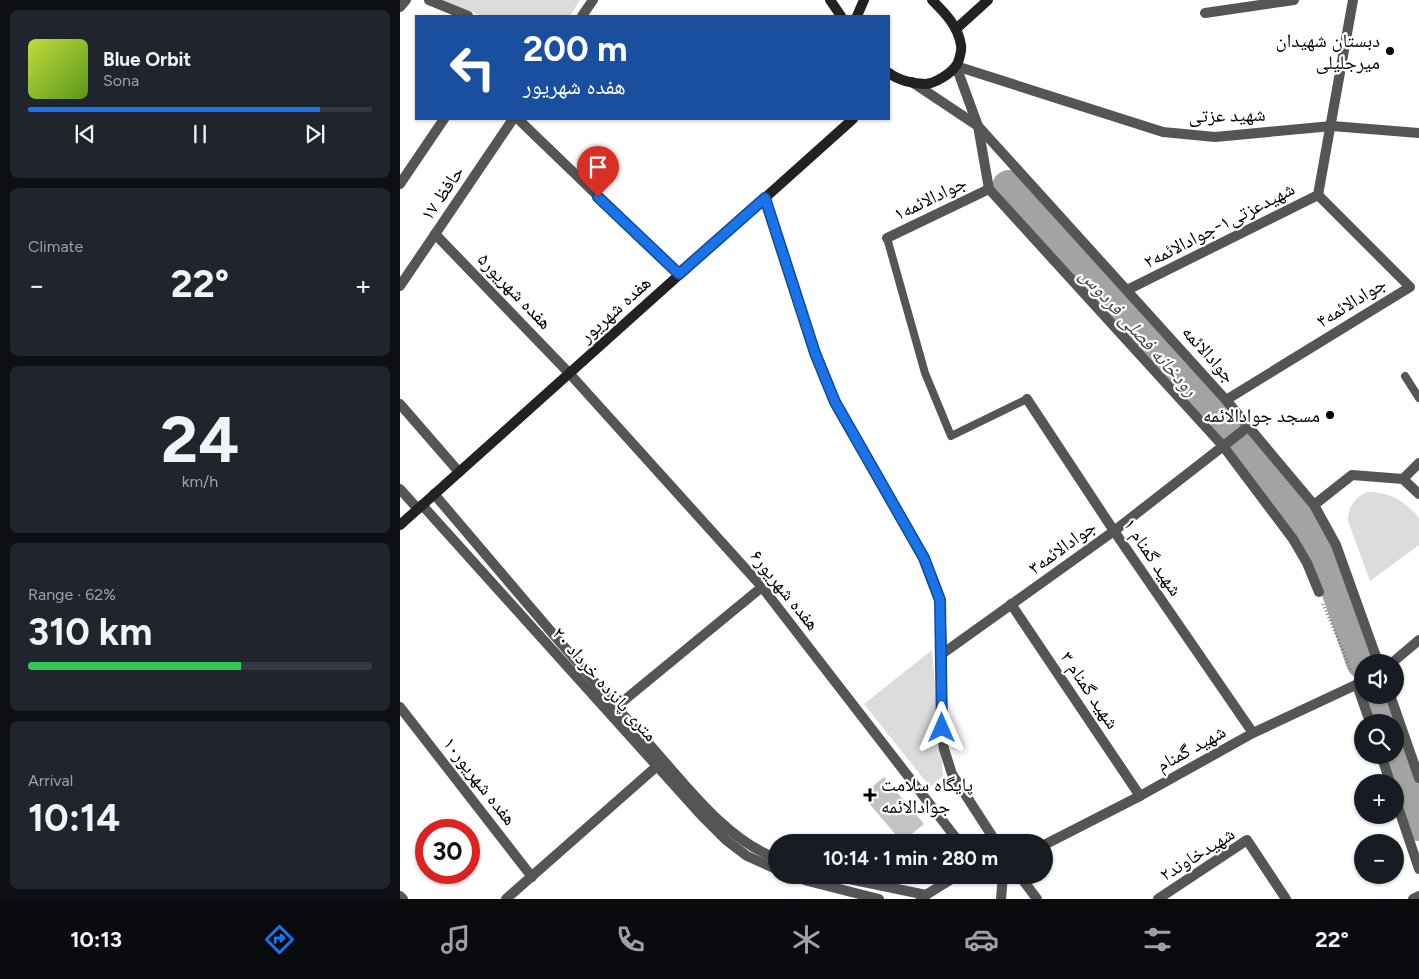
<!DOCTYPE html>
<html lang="en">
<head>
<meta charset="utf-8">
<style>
	:root { --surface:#171b24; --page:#20242c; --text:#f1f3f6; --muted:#9ea1a6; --line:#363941; --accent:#1a73e8 }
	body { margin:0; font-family:Figtree,"Noto Naskh Arabic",sans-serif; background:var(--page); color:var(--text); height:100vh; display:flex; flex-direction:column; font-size:19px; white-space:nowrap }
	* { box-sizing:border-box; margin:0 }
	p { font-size:16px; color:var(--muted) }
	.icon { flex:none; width:28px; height:28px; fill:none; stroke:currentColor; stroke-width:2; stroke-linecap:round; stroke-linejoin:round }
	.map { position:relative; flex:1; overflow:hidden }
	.details { display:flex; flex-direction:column; gap:10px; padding:10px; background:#0d0f14; width:400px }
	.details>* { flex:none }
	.guide { position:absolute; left:15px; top:15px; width:475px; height:105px; border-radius:0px; box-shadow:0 1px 4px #0004; background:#1a4fa0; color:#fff; overflow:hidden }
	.tools { position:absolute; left:954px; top:654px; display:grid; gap:10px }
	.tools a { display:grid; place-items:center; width:50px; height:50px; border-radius:50%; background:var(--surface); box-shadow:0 1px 4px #0004; font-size:25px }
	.speed { position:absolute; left:15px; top:819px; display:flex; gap:10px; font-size:25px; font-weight:700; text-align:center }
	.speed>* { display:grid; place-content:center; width:65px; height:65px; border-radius:50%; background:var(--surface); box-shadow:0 1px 4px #0004; line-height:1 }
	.speed .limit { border:8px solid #d22; background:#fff; color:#111 }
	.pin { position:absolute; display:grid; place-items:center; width:42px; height:42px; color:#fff; margin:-51px -21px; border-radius:50% 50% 50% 0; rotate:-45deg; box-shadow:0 0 5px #0007 }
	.pin .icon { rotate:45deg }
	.me { position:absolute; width:55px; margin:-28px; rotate:0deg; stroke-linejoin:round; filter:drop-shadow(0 0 4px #0008) }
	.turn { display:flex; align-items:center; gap:18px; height:105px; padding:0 25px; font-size:22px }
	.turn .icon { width:65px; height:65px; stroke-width:2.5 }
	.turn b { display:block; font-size:35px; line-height:42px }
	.big { font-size:38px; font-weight:700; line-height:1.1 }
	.details .widget { flex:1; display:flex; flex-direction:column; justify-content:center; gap:8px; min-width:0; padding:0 18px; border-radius:8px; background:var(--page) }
	.details .dial { align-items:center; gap:0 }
	.dial b { font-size:65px; line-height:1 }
	.song { display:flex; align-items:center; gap:15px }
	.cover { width:60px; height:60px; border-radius:8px; background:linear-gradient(135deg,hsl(70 70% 55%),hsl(90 70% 35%)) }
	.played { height:5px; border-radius:2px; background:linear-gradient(90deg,var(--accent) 85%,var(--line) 85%) }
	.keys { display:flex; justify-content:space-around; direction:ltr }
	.heat { display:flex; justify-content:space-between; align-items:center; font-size:28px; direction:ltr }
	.charge { height:8px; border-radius:4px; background:linear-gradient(90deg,#34c759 62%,var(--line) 0) }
	.trip { position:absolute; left:368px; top:834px; width:285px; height:50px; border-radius:25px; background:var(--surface); box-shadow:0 1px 4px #0004; font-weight:700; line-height:50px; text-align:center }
	.menu { display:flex; height:80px; justify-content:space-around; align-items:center; background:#090b0e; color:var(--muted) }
	.menu .icon { width:35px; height:35px }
	.menu .on { color:var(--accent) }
	.menu b { font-size:22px; color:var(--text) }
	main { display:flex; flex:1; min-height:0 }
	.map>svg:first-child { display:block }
</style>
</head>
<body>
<main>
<section class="details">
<div class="widget">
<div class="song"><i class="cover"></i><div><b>Blue Orbit</b><p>Sona</p></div></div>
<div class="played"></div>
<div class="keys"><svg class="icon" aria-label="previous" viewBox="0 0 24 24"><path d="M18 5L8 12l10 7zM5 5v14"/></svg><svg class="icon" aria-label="pause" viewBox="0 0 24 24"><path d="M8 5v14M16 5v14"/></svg><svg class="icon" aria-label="next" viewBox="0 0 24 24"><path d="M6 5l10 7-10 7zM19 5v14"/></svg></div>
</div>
<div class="widget"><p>Climate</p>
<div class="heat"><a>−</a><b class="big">22°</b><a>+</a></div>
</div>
<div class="widget dial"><b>24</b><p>km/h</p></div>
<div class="widget"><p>Range · 62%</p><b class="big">310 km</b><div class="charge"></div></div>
<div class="widget"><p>Arrival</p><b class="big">10:14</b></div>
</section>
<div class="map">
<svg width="1019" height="899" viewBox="0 0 1019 899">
	<rect width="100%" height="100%" fill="#fff"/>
	<g fill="#dcdcdc">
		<path d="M41 0H180L170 16H82Z"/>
		<path d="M967 492C990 492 1005 501 1019 518V545L970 581 948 521C948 507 954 498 967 492Z"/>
		<path d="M532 650 543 776 530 787 464 704Z"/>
	</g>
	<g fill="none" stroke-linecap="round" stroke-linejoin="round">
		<g stroke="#a3a3a3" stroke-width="34">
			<path d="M609 187 841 446 911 530 925 552 963 662"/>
			<path d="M975 695 984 722"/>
			<path d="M995 754 1019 824"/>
		</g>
	</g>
	<path fill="#c4c4c4" d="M484 777 524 824 502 842 462 795Z"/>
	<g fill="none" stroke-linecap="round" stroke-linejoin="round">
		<path stroke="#777" stroke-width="3" stroke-dasharray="1 2.5" stroke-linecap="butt" d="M923 604 952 672"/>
		<g stroke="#555" stroke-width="8">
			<path d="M487 238 525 373 551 436 627 399"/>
			<path d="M1005 376 1019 398"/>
		</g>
		<g stroke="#555" stroke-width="10">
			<path d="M29 0 68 16"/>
			<path d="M0 7 6 0"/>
			<path d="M805 13 894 0"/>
			<path d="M182 16 193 0"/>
			<path d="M556 66 578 126 589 189 823 446 893 539 907 563 919 592"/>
			<path d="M556 66 763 132 815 137 932 126 1019 133"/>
			<path d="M512 82 578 126 826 400 914 505 936 545 978 662"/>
			<path d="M118 119 279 274"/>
			<path d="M0 184 44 119"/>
			<path d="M365 198 415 353 435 402 524 557 540 600 542 654 541 728 544 749 552 774 596 842"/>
			<path d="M35 234 169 373 362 587 559 842"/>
			<path d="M487 238 589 189"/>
			<path d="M0 286 113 119"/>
			<path d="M727 290 918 195 953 0"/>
			<path d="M627 399 714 531 853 733"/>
			<path d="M826 400 1010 287 918 195"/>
			<path d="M0 404 59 472"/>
			<path d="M1003 479 1019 463"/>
			<path d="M0 489 18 509"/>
			<path d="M34 494C106 578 176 663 250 745 285 784 326 840 376 858"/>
			<path d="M22 505 301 815 326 840 347 856 376 869"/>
			<path d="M914 505 952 475 1003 479 1019 494"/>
			<path d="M611 604 740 796"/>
			<path d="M542 654 714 531 849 426"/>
			<path d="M993 662 1019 640"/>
			<path d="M957 685 970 722"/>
			<path d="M990 695 1019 778"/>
			<path d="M0 707 132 877"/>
			<path d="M216 707 362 587"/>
			<path d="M981 755 990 782"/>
			<path d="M995 798 1019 869"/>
			<path d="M644 845 740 796 853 733 962 682"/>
			<path d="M391 875 408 881 479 899"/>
			<path d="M430 875 526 895"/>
			<path d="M619 875 637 899"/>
			<path d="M0 896 3 899"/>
			<path d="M521 898 558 875"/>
			<path d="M106 899 256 767"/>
			<path d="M601 899 603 875"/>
			<path d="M758 899 847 840 886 899"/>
			<path d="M1013 899 1019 896"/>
		</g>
		<g stroke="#222" stroke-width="10">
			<path d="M430 0 441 16"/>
			<path d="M457 16 464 0"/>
			<path d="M556 29 588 0"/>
			<path d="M489 73C498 80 513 84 525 84 534 84 550 74 555 67 559 63 562 50 561 45 558 26 545 13 532 0"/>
			<path d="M0 525 453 119"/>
		</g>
	</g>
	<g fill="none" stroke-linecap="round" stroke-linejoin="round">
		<defs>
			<path id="route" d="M198 197 279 274 365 198 415 353 435 402 524 558 540 600 542 728"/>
		</defs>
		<use href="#route" stroke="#114b97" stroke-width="12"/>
		<use href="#route" stroke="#1a73e8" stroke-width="9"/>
	</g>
	<g fill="#000" stroke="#fff" stroke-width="2">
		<circle cx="990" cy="51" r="5"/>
		<circle cx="930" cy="415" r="5"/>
		<path d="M467.5 787.5h5v5h5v5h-5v5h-5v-5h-5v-5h5z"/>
	</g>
	<g text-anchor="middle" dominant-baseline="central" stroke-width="4.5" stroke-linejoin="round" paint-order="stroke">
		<g font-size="19" fill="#000" stroke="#fff" text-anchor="end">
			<text x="980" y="40">دبستان شهیدان<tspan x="980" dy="22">میرجلیلی</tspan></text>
			<text x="920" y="415">مسجد جوادالائمه</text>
			<text x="481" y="784" text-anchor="start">پایگاه سلامت<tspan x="481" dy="22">جوادالائمه</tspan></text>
		</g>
		<g font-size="19" fill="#000" stroke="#fff">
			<text transform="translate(827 115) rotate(-1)">شهید عزتی</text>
			<text transform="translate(42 193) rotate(-56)">حافظ ۱۷</text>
			<text transform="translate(530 198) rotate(-26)">جوادالائمه۱</text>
			<text transform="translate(819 225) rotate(-27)">شهیدعزتی۱-جوادالائمه۲</text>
			<text transform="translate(115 291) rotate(46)">هفده شهریور۵</text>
			<text transform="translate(951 302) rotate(-32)">جوادالائمه۴</text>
			<text transform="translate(215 309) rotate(-42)">هفده شهریور</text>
			<text transform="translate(809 354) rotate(48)">جوادالائمه</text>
			<text transform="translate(662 547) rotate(-36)">جوادالائمه۳</text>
			<text transform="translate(753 557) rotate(56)">شهید گمنام ۱</text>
			<text transform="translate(385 590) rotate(51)">هفده شهریور۶</text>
			<text transform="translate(205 684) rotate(48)">۲۰ متری پانزده خرداد</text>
			<text transform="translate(690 690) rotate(56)">شهید گمنام ۳</text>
			<text transform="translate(791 748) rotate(-29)">شهید گمنام</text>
			<text transform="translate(80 781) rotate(52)">هفده شهریور۱۰</text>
			<text transform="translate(797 854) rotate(-32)">شهیدخاوند۲</text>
		</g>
		<g font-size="20" font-style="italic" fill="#444" stroke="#fff">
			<text transform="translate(739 332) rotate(48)">رودخانه فصلی فردوس</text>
		</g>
	</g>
</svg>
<div class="tools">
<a><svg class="icon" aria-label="sound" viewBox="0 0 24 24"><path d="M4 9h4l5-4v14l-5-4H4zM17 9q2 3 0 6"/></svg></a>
<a><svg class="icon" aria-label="search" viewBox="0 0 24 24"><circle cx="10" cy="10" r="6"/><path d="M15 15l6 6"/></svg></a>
<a>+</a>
<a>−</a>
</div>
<div class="speed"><div class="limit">30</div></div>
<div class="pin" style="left:198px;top:197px;background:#d93025"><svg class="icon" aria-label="arrive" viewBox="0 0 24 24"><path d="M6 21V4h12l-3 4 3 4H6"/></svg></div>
<svg class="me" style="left:542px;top:728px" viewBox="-20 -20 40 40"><path d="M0-17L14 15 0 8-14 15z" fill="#1a73e8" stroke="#fff" stroke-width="4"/></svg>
<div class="trip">10:14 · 1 min · 280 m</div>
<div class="guide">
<div class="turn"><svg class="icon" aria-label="left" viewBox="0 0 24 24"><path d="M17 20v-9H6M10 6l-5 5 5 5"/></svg><div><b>200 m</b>هفده شهریور</div></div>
</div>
</div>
</main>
<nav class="menu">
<b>10:13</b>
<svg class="icon on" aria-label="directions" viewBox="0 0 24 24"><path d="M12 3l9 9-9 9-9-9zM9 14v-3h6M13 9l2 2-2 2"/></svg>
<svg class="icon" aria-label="music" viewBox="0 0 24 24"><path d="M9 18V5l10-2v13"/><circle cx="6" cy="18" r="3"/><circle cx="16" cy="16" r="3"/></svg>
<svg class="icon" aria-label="phone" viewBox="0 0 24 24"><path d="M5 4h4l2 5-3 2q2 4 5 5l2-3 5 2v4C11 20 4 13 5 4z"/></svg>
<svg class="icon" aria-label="climate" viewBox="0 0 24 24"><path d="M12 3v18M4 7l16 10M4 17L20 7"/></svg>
<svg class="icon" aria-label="car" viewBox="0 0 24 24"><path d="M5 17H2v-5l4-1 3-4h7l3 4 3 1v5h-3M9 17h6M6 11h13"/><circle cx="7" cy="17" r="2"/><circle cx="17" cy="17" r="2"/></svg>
<svg class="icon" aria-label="filters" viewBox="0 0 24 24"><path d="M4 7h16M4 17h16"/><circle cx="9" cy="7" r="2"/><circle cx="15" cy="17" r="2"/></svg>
<b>22°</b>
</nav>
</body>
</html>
